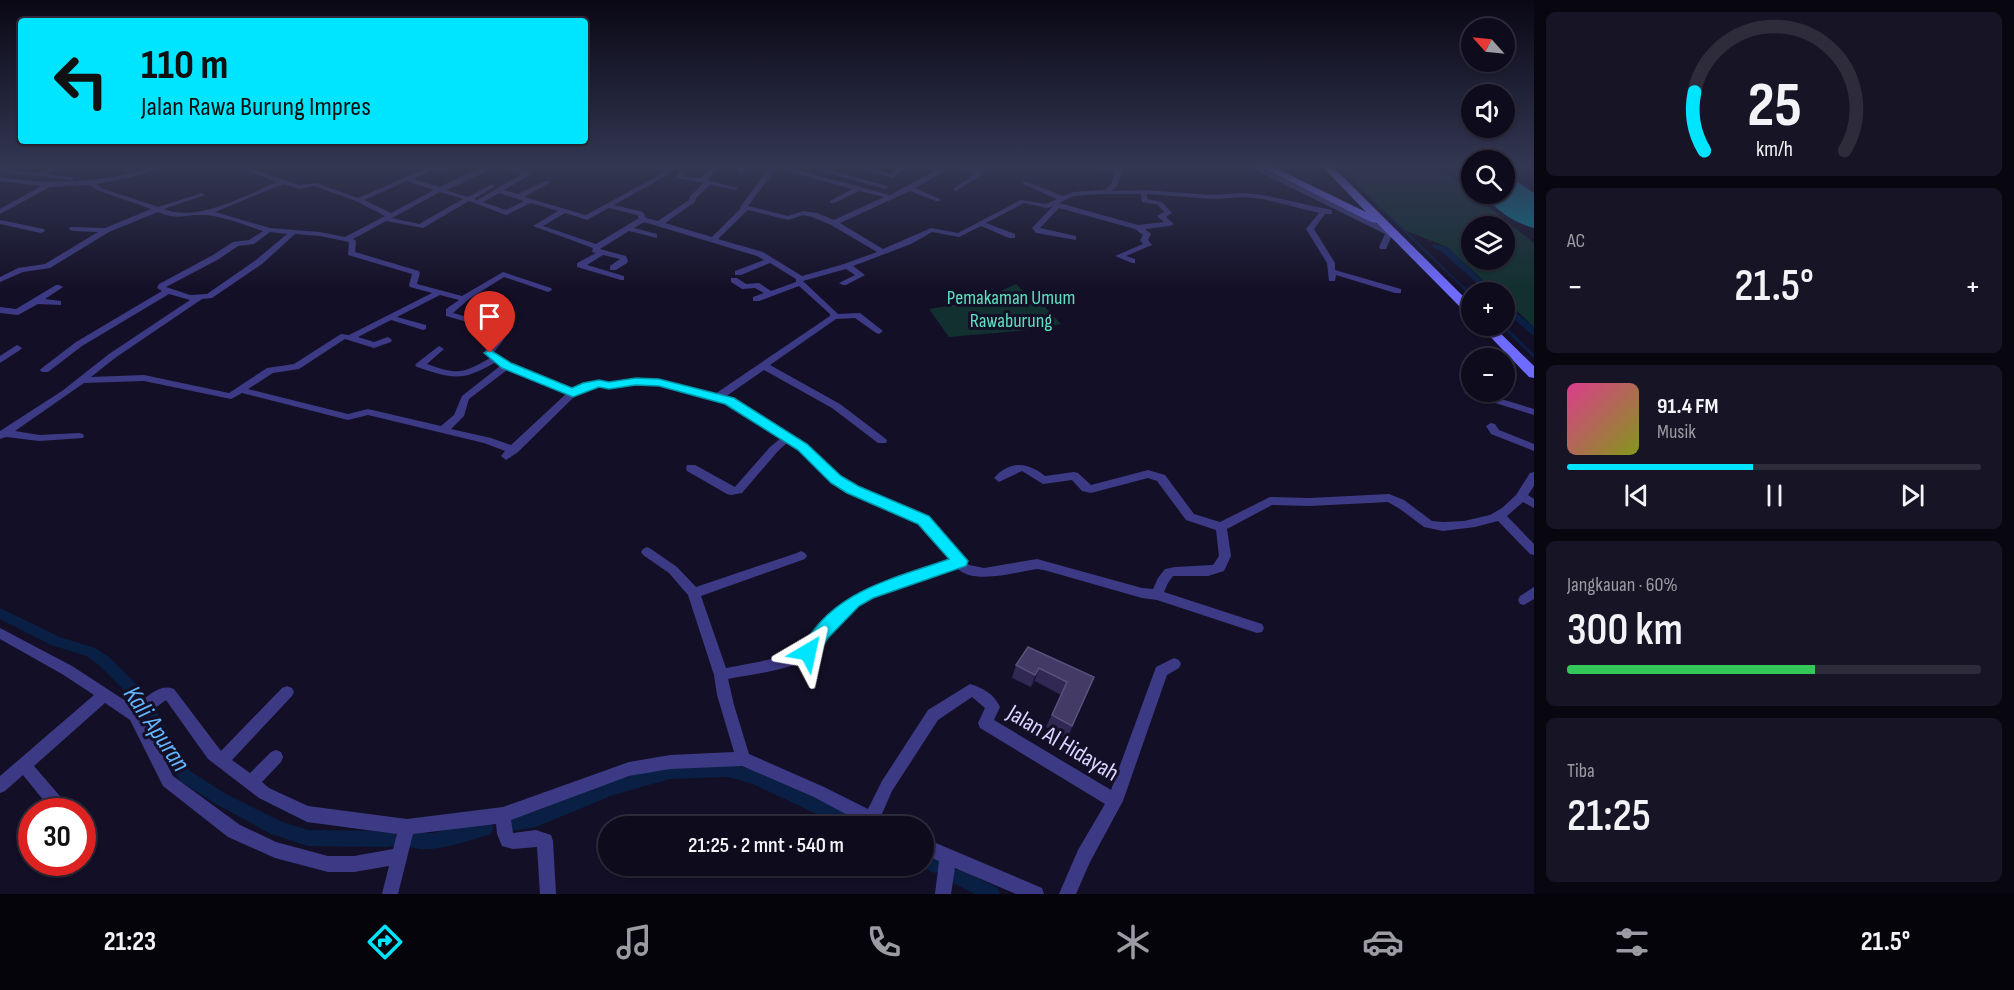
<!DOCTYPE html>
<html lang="id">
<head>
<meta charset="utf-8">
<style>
	:root { --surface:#0e0b1c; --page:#171425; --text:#f1f3f6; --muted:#9b9ba3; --line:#2e2b3b; --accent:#00e5ff }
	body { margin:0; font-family:"Sofia Sans Condensed",sans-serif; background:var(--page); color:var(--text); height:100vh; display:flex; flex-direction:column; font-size:22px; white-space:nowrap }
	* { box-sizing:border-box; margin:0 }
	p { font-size:20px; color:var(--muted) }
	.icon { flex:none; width:33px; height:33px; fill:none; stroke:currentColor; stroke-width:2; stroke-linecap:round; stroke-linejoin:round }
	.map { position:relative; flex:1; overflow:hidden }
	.drawer { display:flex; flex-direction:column; gap:12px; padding:12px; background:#08060f; width:480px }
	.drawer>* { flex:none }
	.banner { position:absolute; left:18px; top:18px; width:570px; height:126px; border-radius:6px; box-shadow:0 2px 4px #0004,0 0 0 2px var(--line); background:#00e5ff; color:#111; overflow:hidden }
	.needle { width:39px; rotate:297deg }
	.fabs { position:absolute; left:1461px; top:18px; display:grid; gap:12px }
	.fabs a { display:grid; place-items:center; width:54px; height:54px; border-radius:50%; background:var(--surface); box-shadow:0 2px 4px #0004,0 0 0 2px var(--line); font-size:30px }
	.speed { position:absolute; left:18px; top:798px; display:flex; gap:12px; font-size:30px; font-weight:700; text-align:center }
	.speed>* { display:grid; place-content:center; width:78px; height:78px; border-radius:50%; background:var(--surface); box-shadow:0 2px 4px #0004,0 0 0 2px var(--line); line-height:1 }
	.speed .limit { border:9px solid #d22; background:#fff; color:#111 }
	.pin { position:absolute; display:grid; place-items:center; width:51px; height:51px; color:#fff; margin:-62px -26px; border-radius:50% 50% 50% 0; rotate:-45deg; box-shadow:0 0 6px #0007 }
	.pin .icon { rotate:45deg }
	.me { position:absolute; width:66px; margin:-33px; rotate:36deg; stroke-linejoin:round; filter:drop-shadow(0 0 4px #0008) }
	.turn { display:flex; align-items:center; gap:21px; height:126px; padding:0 24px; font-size:27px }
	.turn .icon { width:78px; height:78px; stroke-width:2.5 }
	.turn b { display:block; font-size:42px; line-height:51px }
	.big { font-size:45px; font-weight:600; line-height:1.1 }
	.drawer .tile { flex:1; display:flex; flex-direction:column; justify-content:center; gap:9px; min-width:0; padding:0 21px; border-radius:9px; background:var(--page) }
	.drawer .dial { align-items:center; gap:0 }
	.dial svg { height:156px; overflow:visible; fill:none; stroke:var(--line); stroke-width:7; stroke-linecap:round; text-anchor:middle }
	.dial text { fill:var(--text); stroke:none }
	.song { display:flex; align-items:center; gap:18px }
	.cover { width:72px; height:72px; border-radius:9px; background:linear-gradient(135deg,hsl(330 70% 55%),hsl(70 70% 35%)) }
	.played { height:6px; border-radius:3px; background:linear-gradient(90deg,var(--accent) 45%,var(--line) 45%) }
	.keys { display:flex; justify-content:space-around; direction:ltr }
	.heat { display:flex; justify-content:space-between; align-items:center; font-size:33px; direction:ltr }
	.charge { height:9px; border-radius:4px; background:linear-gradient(90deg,#34c759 60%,var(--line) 0) }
	.trip { position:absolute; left:598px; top:816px; width:336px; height:60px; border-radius:30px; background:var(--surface); box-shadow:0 2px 4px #0004,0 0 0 2px var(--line); font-weight:600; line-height:60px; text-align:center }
	.menu { display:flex; height:96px; justify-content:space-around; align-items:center; background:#06040b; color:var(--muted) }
	.menu .icon { width:42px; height:42px }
	.menu .current { color:var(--accent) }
	.menu b { font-size:27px; color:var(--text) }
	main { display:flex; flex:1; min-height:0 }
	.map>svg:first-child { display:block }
</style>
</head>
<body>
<main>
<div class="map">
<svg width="1534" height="894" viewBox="0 0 1534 894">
	<rect width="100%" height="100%" fill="#130f26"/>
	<g fill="#12302f" fill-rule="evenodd">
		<path d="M1335 165H1436L1534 243V327L1505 300 1504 292H1496L1447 247 1404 230ZM1472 226H1504V260H1472Z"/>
		<path d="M1016 284 1024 292 1032 293 1061 324 1018 331 949 337 929 309 978 301Z"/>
	</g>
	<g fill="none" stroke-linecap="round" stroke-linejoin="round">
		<path stroke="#0a1f44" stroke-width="2" d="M1336 165 1465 289"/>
		<g stroke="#0a1f44" stroke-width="3">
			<path d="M1463 287 1472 296"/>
			<path d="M1503 326 1534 356"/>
		</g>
		<g fill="#0a1f44" fill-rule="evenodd">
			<path d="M0 173 74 180 77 182 74 184 0 177Z"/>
			<path d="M1433 244 1447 247 1495 292H1487L1441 251 1433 248Z"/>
			<path d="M1504 303 1534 327V335L1531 334 1504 310Z"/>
			<path d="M0 608 60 637 95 648 109 657 148 696 190 771 226 794 280 821 308 830 389 831 395 833 397 839 395 845 389 847 308 846 271 834 216 804 180 781 138 704 99 665 86 656 51 645 0 619Z"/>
			<path d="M728 763 760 772 864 820 866 826H842L753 784 728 777 670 779 613 795 536 827 512 831 506 829 504 823 506 817 536 811 612 781 670 765Z"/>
			<path d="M485 820 491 822 493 828 491 834 485 836C462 842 431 855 407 846L405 840 407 834 413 832 432 833Z"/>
			<path d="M924 852 940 859 942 865 940 871 934 873 918 866H924Z"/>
			<path d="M959 869 998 888 1000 894H975L953 883 951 877 953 871Z"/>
		</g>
		<path fill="#0a7a92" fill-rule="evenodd" d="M1504 179 1519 183 1534 193V228C1515 223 1495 210 1484 194H1504Z"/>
		<g fill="#3d3a85" fill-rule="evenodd">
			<path d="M55 165H65L45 174 71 177 73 178V180L0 172V168L37 173Z"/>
			<path d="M160 165H171L129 178 97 184 101 188 158 207 202 193 205 195 164 209C197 223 246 195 277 182L247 171 246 170 249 168 299 185 316 183 358 198 426 168 424 165H431C440 173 449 165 460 165L443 173 431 171 413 179 439 187C471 173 497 154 531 174L504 190 518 194 545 181H549V183L524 197 586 215 663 173 670 165H677L667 175 614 205 643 212 646 218 658 221 689 200 690 196 704 183 677 178 676 177 680 172H684L683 176 701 178 714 165H721L707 180 737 188V190L710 185 696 198 695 202 665 223 712 237 741 208 740 207 770 167 768 165H779L890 195 945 165H961L983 172V174L956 191 953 189 954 188 976 174 952 167 915 188 940 199V201H936L910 191 840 223 883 249 931 228 958 233 1021 200 1046 204 1057 199 1023 184V182H1027L1063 196 1073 192 1104 190 1111 185 1115 172 1067 165H1089L1118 169 1122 165H1130L1122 172 1117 186 1112 191 1144 190 1213 195 1244 193 1263 195 1332 210V214H1325L1314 229 1335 263V270L1401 289V293H1395L1336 275 1335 281H1329L1327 263 1306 229 1319 213 1263 199 1244 197 1213 199 1147 194V199L1162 202 1172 213 1166 217 1174 224 1170 226 1145 229 1151 234 1148 240 1152 245 1126 256 1135 259V263H1132L1115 256 1143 244 1140 240 1143 235 1135 229 1059 208 1040 228 1076 236V240L1036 233 1032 228 1053 206 1047 208 1024 203 986 223 1015 234V238H1009L981 226 959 237 932 232 911 244 853 266 865 275 846 285H843L839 283 855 275 846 269 803 281 838 314 860 313 883 331 879 334 876 333 855 318 836 319 770 365 840 404 886 439 887 441 886 443H878L832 408 764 370 725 397 732 399 807 445 840 476 856 487 928 517 969 565 984 568 1037 559 1142 588 1153 589 1158 578 1165 569 1175 567 1213 565 1219 556 1216 530 1186 520 1157 481 1148 478 1091 493 1082 491 1072 480 1043 484 1022 471 999 482 994 478C1010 460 1028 462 1045 476L1074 472 1078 473 1091 485 1148 470 1165 475 1194 514 1220 522 1270 497 1310 498 1389 494 1404 500 1432 521 1443 522 1464 521 1490 515 1502 508 1516 495 1530 473 1534 472V486L1528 495 1534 499V508L1523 502 1507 516 1534 544V555L1530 554 1498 521 1475 527 1443 531 1424 527 1400 509 1388 502 1310 506 1272 505 1227 529 1231 556 1224 571 1208 576H1173L1168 583 1164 592 1262 624 1264 628 1262 632 1257 633 1157 600 1142 598 1044 570 1037 569C1016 572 972 586 956 567 925 578 890 586 862 603 841 617 830 640 812 656 797 669 749 675 728 679L734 705 749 754 824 787 868 809 882 781 928 710 970 684C983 688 994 694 1000 707L994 720 1111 790 1156 667 1174 658 1179 660 1181 664 1179 668 1167 675 1123 801 1090 862 1076 894H1059L1078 850 1105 804 980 728 978 723 985 708 972 697 938 720 892 791 881 816 890 820 892 826H868L814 797 742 766 670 769 629 776 511 820 513 833 536 830 551 835 553 841 556 894H540L537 847 513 849 502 846 497 834 496 824 413 834 398 894H382L389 866 354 872H328L275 858 228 837 163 786 130 720 105 703 34 766 65 802 67 807 65 812H53L23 775 5 791 0 793V776L94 695 62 674 0 639V628L72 666 135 707C146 698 159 683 174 689L221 751 282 688 287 686 292 688 294 692 292 696 232 760 250 773 271 752 276 750 281 752 283 757 281 762 262 782 269 788 308 806 407 819 503 807 629 762 670 755 734 752 717 695 714 675 688 595 669 573 643 555 641 552 643 549 647 547 651 549 677 567 696 587 797 553 801 551 805 553 807 556 805 559 701 596 726 668C741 665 791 657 801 649 821 633 832 608 856 595 885 578 919 571 950 560L920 523 848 493 832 482 799 449 788 442 778 451 742 493 731 495 727 494 687 471 686 468 687 465H695L735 487 770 447 781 438 726 403 659 385H636L609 389 599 386 590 387 576 395 518 452 506 460 501 456 505 451 484 443 368 415 348 420 242 393 231 399 144 381 84 383 15 431 39 435 79 433 83 434 84 436 83 438 39 441 6 437 0 439V431L62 391 109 354 190 300 169 294 82 346 48 372H42L40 370 42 368 76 342 162 291 157 288 159 284 213 255 233 242 249 240 263 231C244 225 224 216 204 215 182 214 180 221 158 212L109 232 50 268 23 272 0 282V277L18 268 45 264 98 232 73 231 69 229 70 227 105 228 151 209 97 190 89 185 50 187 0 214V209L41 186 0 181V177C55 186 107 182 160 165ZM497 167 522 174 477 200 474 199 494 187V185H490L468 197 446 190ZM776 168 852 189 830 201V203H834L859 191 884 197 834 220 817 213 803 211 788 216 748 206ZM407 181 434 190 391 213 364 200ZM283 184 299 189 314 186 356 201 385 216 345 237 320 232 270 228 215 212ZM440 192 463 199 419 224 392 218ZM499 193 524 201 506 210 483 202ZM1101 194H1141L1142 202 1158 205 1164 212 1157 216 1164 222 1138 225 1059 203 1074 196ZM469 201 506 215 531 203 558 211 533 226 593 248 592 252 596 253 577 263V267L621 280H624V276L587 265 603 255 620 259 610 266V270H616L627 263 628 261 626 256 600 249 629 231 657 238V234L634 228 644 222 757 256 764 260 735 271V275H741L770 263 796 279V282L771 291 759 283 746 284 737 278H731V282L742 289 755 288 764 293 753 297V301H759L799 286 830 314V316L715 394 659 379H636L609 383 599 380 584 383 572 389 509 364 494 352 505 338 508 330 507 328 453 313 469 299 504 277 548 292 552 290 551 288 503 272 462 296 417 284 420 273 419 271 355 252 356 241 353 239 386 221 423 228ZM609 208 637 215 639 218 596 244 543 226 565 213 587 220ZM748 210 788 220 803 215 812 217 831 225 877 252 844 264 802 276 763 252 718 239ZM270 232 287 234 256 260 207 294 190 295 166 287 219 259 238 246 254 244ZM295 234 320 236 349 242 348 255 412 274 409 285 410 287 432 293 349 335 341 334 294 364 267 368 229 393 144 375 91 377 115 358 202 299 212 298 262 264ZM440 295 459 300 446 309V316L499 331 497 337 484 352 490 358C462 374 458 375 427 364L444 349 439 346 417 363 415 365 417 367C453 379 462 382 496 362L500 366 462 396 454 415 441 426 368 409 348 414 248 389 273 373 299 369 345 339 374 348 391 342 392 340 388 337 374 342 358 337 391 320 423 330 426 329V325L397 317ZM507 370 566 394 511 445 491 438 451 429 464 416 469 399ZM166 700 208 759 259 798 307 822 397 834 393 849 354 856H328L276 842 240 825 173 776 143 717Z"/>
			<path d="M742 165H749L742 173H738L737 172Z"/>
			<path d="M850 165H862L891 174 901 165H909L892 178Z"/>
			<path d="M1245 165H1254L1397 233 1392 235 1386 249H1380L1379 247 1385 234Z"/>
			<path d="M1283 165H1291C1285 171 1273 174 1267 170Z"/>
			<path d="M826 169 887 186 888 187 885 189 824 172V170Z"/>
			<path d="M0 220 44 229 45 231 41 233 0 224Z"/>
			<path d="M56 285H59L63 287 45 299 61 301V305L38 304 18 315 0 313V307L16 309Z"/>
			<path d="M17 345 22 348 20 350 0 363V356Z"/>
			<path d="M1469 389 1472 392H1478L1534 409V415L1466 394 1464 392Z"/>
			<path d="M1491 423 1495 424 1499 430 1534 444V451L1491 434 1486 426Z"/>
			<path d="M1534 587V599L1524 605 1520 604 1518 600 1520 596Z"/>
			<path d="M924 838 1042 888 1044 894H1016L955 868 951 894H935L939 861 924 854Z"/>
		</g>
		<g fill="#6f6bff" fill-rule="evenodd">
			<path d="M1257 165H1269L1366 212 1321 165H1331L1472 305V316L1468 315 1377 223 1371 222Z"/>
			<path d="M1480 326H1493L1534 366V378L1529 377Z"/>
		</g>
	</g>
	<path fill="#312854" d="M1016 665 1094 677 1067 739 1046 727 1061 695 1035 681 1031 687 1012 678Z"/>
	<path fill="#1d163a" d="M1039 668 1035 681 1031 687 1035 675Z"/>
	<path fill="#433a66" stroke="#5a527e" stroke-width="1.5" d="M1028 647 1094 677 1072 726 1052 715 1067 682 1039 668 1035 675 1016 665Z"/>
	<linearGradient id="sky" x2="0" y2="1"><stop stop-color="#0a0815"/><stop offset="0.57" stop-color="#333752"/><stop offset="1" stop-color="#333752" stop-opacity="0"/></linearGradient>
	<rect width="1534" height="291" fill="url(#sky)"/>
	<path fill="#00e5ff" stroke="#0095a6" stroke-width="1.5" d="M490 350 511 363 572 388 583 383 599 380 609 382 636 378 659 379 734 398 807 444 841 476 858 486 929 516 968 561 966 566 873 598 859 606 828 638 815 658 808 660 802 658 800 652C830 591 890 580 949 559L918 524 847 493 831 483 798 450 725 404 659 386 636 385 609 389 599 387 573 397 502 368 484 353Z"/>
	<g text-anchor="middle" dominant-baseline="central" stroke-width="6" stroke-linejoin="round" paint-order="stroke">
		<g font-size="20" fill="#5fe0c0" stroke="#130f26">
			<text x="1011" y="298">Pemakaman Umum<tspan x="1011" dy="23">Rawaburung</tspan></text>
		</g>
		<g font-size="24" fill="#d9d4ff" stroke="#130f26">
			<text transform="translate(1063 743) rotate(31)">Jalan Al Hidayah</text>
		</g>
		<g font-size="26" font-style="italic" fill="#62b6ff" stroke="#130f26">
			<text transform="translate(156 729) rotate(56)">Kali Apuran</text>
		</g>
	</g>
</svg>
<div class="fabs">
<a><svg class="needle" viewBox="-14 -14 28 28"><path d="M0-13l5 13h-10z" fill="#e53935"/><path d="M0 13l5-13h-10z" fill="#9b9ba3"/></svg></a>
<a><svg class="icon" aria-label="sound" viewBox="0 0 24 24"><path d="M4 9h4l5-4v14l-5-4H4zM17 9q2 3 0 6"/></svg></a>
<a><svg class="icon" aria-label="search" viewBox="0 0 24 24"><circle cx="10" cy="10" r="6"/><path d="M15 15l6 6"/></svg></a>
<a><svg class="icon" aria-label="layers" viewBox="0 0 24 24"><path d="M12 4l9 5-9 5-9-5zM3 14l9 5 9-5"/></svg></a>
<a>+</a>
<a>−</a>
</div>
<div class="speed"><div class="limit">30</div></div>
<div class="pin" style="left:490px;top:353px;background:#d93025"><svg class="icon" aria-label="arrive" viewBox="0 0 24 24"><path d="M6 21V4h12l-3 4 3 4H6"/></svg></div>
<svg class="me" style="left:808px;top:652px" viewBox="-20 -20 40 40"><path d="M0-17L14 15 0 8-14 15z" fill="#00e5ff" stroke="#fff" stroke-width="4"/></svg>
<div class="trip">21:25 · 2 mnt · 540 m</div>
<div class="banner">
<div class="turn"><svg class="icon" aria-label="left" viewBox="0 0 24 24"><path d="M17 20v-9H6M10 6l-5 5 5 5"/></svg><div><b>110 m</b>Jalan Rawa Burung Impres</div></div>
</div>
</div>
<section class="drawer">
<div class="tile dial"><svg viewBox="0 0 100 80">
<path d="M14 69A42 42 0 1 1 86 69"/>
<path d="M14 69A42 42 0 0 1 9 39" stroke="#00e5ff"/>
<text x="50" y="56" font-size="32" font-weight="700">25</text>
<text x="50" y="72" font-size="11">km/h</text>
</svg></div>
<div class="tile"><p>AC</p>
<div class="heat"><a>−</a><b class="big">21.5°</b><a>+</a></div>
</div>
<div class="tile">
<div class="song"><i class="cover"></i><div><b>91.4 FM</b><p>Musik</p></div></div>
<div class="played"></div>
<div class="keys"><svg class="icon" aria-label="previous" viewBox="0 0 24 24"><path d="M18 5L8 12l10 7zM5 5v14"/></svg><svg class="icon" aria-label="pause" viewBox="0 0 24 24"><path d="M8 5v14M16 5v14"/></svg><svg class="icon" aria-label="next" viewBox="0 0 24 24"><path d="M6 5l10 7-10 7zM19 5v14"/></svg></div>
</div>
<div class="tile"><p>Jangkauan · 60%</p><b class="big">300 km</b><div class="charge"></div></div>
<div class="tile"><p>Tiba</p><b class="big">21:25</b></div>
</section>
</main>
<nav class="menu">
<b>21:23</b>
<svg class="icon current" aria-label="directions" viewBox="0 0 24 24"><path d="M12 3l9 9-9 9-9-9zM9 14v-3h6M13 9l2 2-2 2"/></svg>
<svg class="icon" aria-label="music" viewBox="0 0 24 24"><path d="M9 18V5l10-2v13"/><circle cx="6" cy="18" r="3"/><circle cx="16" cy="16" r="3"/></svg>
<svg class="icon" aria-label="phone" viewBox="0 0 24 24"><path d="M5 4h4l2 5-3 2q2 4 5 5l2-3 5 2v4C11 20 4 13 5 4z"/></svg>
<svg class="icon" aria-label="climate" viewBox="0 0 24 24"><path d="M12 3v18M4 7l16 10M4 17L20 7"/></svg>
<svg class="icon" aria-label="car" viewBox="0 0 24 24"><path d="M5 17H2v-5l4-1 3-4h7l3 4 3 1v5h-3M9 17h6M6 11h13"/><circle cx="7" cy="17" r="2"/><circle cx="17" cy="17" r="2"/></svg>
<svg class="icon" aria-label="filters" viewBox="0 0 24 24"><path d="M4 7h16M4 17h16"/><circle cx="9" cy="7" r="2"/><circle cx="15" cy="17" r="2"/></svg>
<b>21.5°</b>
</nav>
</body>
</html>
